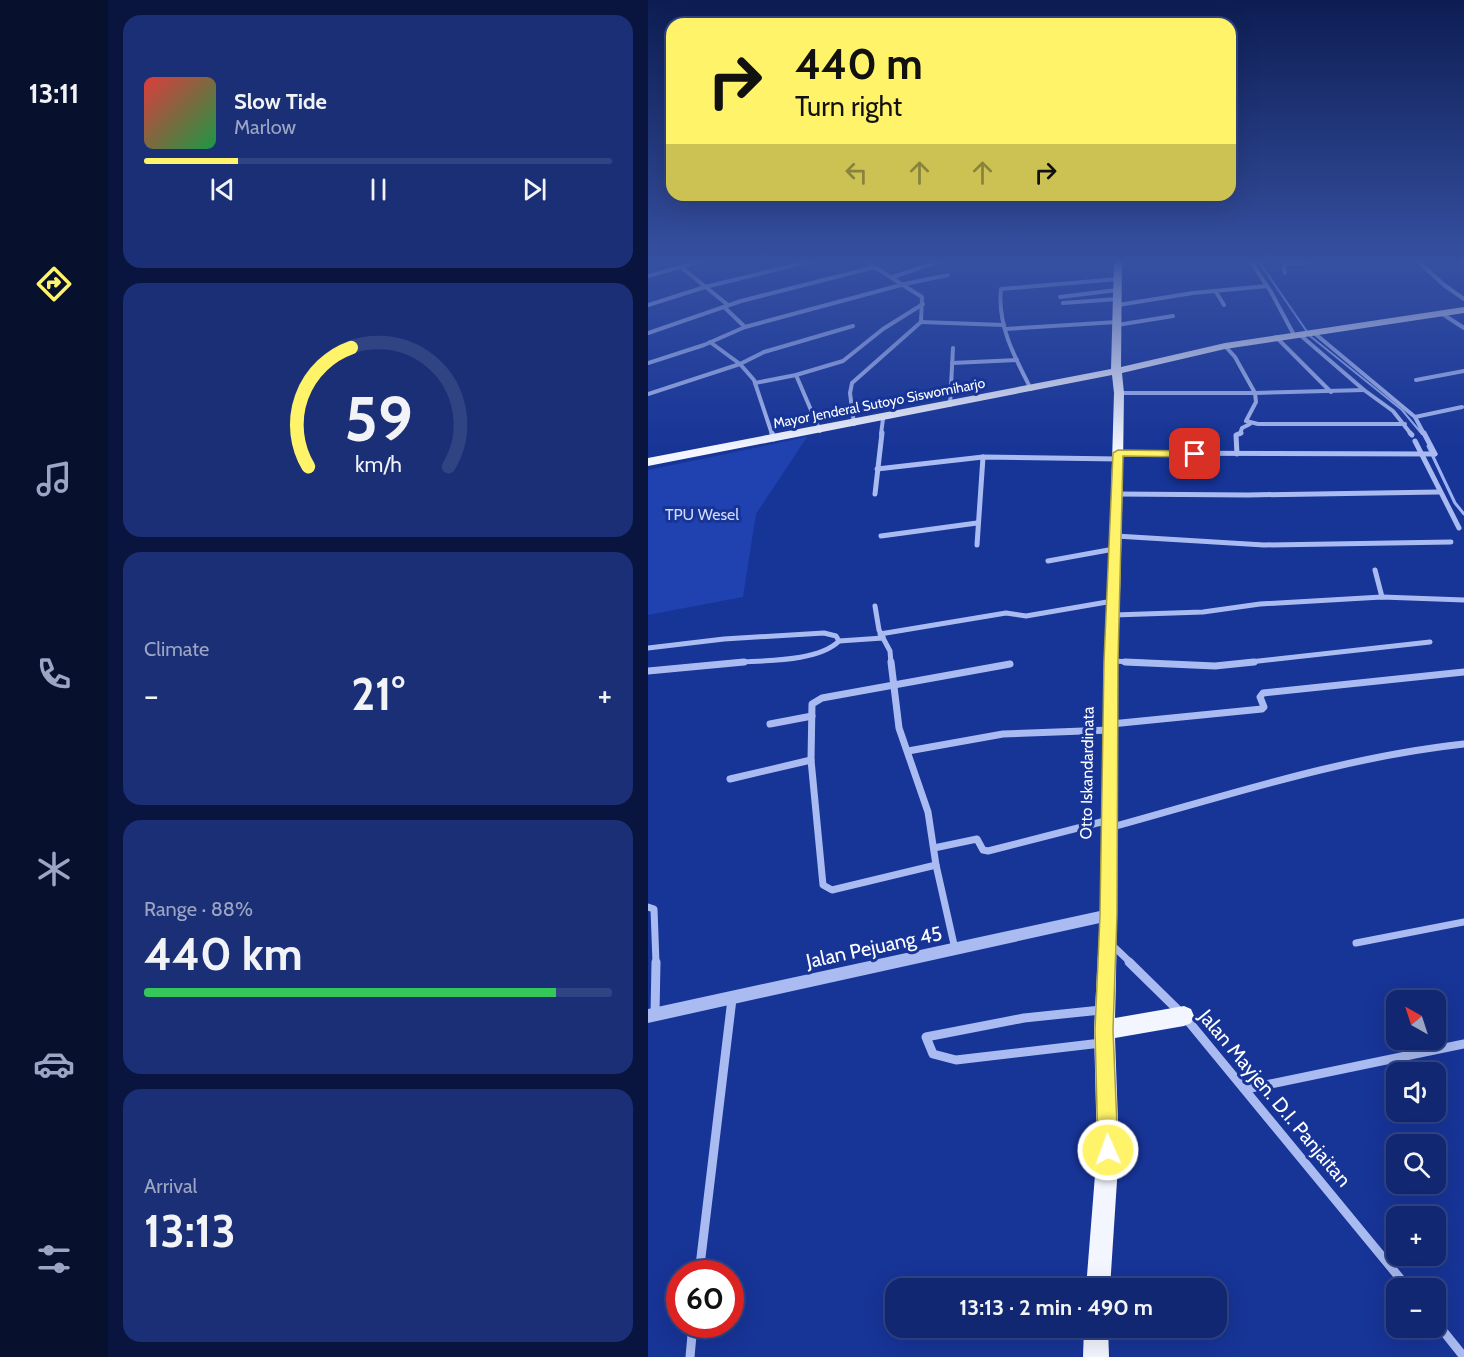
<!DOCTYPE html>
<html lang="en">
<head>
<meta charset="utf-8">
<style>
	:root { --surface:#112771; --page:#1a2f76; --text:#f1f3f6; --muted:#9ca5c3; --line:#304484; --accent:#fff369 }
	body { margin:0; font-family:Cabin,sans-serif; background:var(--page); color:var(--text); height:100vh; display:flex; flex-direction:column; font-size:22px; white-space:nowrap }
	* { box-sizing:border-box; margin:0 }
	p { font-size:20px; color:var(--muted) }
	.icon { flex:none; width:33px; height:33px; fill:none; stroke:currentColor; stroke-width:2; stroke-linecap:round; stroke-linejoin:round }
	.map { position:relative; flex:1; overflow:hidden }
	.panel { display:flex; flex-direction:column; gap:15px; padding:15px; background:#09153e; width:540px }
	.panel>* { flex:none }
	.hud { position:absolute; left:18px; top:18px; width:570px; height:183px; border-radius:18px; box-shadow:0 6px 24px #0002,0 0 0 2px var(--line); background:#fff369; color:#111; overflow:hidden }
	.needle { width:39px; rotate:321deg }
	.fabs { position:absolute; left:738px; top:990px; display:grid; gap:12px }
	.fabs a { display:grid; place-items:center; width:60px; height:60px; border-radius:12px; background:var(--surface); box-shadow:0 6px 24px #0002,0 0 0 2px var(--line); font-size:30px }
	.speed { position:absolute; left:18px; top:1260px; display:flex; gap:12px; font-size:30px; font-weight:700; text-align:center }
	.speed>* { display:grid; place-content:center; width:78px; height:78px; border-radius:50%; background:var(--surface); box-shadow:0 6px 24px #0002,0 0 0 2px var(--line); line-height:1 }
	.speed .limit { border:9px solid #d22; background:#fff; color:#111 }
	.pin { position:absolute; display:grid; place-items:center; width:51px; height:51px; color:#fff; margin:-26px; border-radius:12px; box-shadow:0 3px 9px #0006 }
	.me { position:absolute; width:66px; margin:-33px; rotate:358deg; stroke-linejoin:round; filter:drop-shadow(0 0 4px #0008) }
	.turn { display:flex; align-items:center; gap:21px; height:126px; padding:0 30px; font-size:27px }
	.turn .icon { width:78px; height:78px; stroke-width:2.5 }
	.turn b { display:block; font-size:42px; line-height:51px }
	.lanes { display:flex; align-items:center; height:57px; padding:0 30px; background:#0003; justify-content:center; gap:30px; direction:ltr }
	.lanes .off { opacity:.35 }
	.big { font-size:45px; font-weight:700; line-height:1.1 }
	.panel .widget { flex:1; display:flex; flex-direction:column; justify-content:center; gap:9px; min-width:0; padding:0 21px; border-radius:18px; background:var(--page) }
	.panel .dial { align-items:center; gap:0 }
	.dial svg { height:156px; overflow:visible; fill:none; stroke:var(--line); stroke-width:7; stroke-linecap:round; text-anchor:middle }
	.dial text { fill:var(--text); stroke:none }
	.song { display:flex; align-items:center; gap:18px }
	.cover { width:72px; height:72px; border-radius:9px; background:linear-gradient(135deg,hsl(0 70% 55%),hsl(140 70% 35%)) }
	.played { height:6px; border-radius:3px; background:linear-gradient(90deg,var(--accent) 20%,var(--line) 20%) }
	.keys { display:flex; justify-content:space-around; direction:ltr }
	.heat { display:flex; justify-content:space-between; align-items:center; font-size:33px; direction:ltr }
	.charge { height:9px; border-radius:4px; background:linear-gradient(90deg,#34c759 88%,var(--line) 0) }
	.trip { position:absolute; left:237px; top:1278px; width:342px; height:60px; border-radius:18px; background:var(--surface); box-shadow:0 6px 24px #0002,0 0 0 2px var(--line); font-weight:700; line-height:60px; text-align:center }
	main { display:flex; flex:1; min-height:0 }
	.tab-bar { display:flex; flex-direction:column; width:108px; justify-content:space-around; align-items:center; background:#07102d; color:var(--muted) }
	.tab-bar .icon { width:42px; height:42px }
	.tab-bar .on { color:var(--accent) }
	.tab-bar b { font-size:27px; color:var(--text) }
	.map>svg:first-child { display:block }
</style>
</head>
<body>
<main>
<nav class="tab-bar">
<b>13:11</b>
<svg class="icon on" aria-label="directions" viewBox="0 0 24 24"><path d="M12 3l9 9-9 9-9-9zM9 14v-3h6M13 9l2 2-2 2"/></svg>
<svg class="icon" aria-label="music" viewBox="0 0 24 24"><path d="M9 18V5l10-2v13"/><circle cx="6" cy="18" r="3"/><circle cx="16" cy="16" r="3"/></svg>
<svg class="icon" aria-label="phone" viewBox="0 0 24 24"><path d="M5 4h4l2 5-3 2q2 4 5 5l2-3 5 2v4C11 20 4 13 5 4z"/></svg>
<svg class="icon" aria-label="climate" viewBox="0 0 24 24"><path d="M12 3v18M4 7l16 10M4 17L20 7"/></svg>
<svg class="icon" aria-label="car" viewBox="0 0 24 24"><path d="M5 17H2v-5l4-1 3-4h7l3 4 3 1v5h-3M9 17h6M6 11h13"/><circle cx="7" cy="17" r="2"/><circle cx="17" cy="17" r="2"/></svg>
<svg class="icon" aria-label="filters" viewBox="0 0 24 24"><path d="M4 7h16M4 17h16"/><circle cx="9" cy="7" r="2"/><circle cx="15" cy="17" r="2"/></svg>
</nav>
<section class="panel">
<div class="widget">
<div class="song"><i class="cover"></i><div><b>Slow Tide</b><p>Marlow</p></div></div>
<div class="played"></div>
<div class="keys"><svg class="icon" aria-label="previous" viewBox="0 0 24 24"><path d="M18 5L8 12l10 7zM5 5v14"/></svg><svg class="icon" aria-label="pause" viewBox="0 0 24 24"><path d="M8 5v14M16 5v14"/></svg><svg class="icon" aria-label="next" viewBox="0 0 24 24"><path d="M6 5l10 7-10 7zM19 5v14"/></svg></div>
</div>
<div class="widget dial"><svg viewBox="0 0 100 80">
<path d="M14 69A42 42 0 1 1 86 69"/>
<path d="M14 69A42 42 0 0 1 36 8" stroke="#fff369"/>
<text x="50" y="56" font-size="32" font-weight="700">59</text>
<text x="50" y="72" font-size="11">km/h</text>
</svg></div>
<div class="widget"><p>Climate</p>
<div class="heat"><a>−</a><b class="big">21°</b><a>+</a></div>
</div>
<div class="widget"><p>Range · 88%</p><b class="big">440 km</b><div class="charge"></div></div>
<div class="widget"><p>Arrival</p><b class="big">13:13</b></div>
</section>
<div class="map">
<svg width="816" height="1357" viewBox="0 0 816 1357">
	<rect width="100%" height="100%" fill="#173497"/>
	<path fill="#1f42b0" d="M159 437 108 514 95 597 0 615V470Z"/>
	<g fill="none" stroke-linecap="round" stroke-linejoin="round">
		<path stroke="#9cb2f4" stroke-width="2" d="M609 259 662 336 754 410 774 434"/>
		<path stroke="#9cb2f4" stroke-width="3" d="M780 446 807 503 816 514"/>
		<g stroke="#a9bbf1" stroke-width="4">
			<path d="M601 259 623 292 646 335"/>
			<path d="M634 259 637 273"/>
			<path d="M768 259 796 285 816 299"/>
			<path d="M811 259 816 263"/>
			<path d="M636 264 656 263 658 259"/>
			<path d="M33 267 80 305"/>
			<path d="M0 276 61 259"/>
			<path d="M245 277 297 259"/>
			<path d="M252 285 300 275"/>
			<path d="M568 292 576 305"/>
			<path d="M412 297 469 290"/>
			<path d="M415 303 469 299"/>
			<path d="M0 305 57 287 171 259"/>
			<path d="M470 305 545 293 619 286"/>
			<path d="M76 307 97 327"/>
			<path d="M793 313 816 328"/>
			<path d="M273 322 356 325"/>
			<path d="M469 325 525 316"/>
			<path d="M357 329 469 322"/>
			<path d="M665 332 767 417"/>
			<path d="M0 333 93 301 227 267"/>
			<path d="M651 334 716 390 745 411 763 434"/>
			<path d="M628 337 683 392"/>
			<path d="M62 342 92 364 106 380 124 434"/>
			<path d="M0 363 56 345 97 327 253 285"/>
			<path d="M304 363 369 360"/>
			<path d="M148 375 172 431"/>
			<path d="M768 380 816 371"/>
			<path d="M107 383 148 375 195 361 235 329 275 304"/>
			<path d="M383 389C367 358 349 325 353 289L470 279"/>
			<path d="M716 390 607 393 608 402 598 421 610 424H757"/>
			<path d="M471 393H607L587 357 577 346"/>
			<path d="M0 394 92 364 116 352 205 326"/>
			<path d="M302 405 305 348"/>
			<path d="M206 424 202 393 204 383 273 322 274 297 214 259"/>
			<path d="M233 434 235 419"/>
			<path d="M592 434 594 428 602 424"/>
			<path d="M776 434 767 417 814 407"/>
		</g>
		<g stroke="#a9bbf1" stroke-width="5">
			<path d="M124 433 126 439"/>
			<path d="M762 433 764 435"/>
			<path d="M776 433 787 454"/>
			<path d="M767 441 811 528"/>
			<path d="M470 453 787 454"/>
			<path d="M589 454 588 435 593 433"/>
			<path d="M229 469 335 457 470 459"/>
			<path d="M227 494 234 433"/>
			<path d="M468 494 600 495 791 492"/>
			<path d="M233 536 329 523"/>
			<path d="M468 536 616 545 803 542"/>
			<path d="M329 545 335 457"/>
			<path d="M400 561 466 549"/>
			<path d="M727 570 734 597"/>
			<path d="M227 606 231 630 235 637"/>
			<path d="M466 615 555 612 612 604 734 597 816 600"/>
			<path d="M232 634 358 613 378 616 465 601"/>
			<path d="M0 648 76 639 176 633 188 636 191 641"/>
			<path d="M464 661 508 663"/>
			<path d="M81 663C111 660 169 663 191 641L235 638 242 651 243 663"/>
			<path d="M593 663 782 642"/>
		</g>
		<g stroke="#a9bbf1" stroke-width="7">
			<path d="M243 662 251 728 280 812 288 865 307 949"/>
			<path d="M477 662 567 666 606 662"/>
			<path d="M0 671 96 662"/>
			<path d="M122 724 164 716"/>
			<path d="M463 724 614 709 616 707 612 697 615 693 816 672"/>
			<path d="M260 751 355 734 462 730"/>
			<path d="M82 779 163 760"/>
			<path d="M461 828C578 796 695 757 816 744"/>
			<path d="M286 848 329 839 335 850 340 851 461 820"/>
			<path d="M288 865 184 890 175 885 163 760 164 704 174 698 362 664"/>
			<path d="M0 907 6 909 8 963"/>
			<path d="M708 943 816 922"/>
			<path d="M463 944 483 963"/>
		</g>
		<g stroke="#a9bbf1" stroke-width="9">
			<path d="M481 962 536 1016 760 1288"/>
			<path d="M453 1010 376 1018 278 1037 285 1054 308 1060 453 1043"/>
			<path d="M7 1014 8 962"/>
			<path d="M598 1089 816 1044"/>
			<path d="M51 1274 84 999"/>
			<path d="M788 1322 816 1357"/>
			<path d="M42 1357 45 1324"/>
		</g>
		<path fill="#a9bbf1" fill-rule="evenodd" d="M461 909 466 911 468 915 466 919 461 921 0 1023V1009Z"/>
		<g fill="#f3f5ff" fill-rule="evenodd">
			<path d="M466 259H474L473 367 577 343 816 307V313L577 349 474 373 476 393C475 482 473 571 470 660 466 780 471 899 467 1018L536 1006 543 1009 546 1016 543 1023 536 1026 467 1038 471 1150 462 1288H438L449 1150 446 1030 452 915 456 661 460 601 466 393 464 375 0 466V458L463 369Z"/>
			<path d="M436 1328H460L461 1357H435Z"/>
		</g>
	</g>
	<linearGradient id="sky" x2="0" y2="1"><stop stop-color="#0d1d53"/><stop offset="0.58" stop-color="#3650a1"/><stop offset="1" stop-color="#3650a1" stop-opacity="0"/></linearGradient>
	<rect width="816" height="449" fill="url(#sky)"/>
	<path fill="#fff369" stroke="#a69e44" stroke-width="1.5" d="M470 450 547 451 552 454 547 457 475 456 470 661 469 915 465 1030 470 1150 467 1157 460 1160 453 1157 450 1150 447 1030 452 915 456 661 465 453Z"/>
	<g text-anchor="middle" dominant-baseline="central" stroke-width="6" stroke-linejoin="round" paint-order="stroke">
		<g font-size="14" fill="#fff" stroke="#173497">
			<text transform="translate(231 403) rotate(-11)">Mayor Jenderal Sutoyo Siswomiharjo</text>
		</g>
		<g font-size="16" fill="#d0dbfc" stroke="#173497">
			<text x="54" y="514">TPU Wesel</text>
		</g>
		<g font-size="16" fill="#fff" stroke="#173497">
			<text transform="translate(439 773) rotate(-89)">Otto Iskandardinata</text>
		</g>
		<g font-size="20" fill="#fff" stroke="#173497">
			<text transform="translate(226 947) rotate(-12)">Jalan Pejuang 45</text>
			<text transform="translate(627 1098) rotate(50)">Jalan Mayjen. D.I. Panjaitan</text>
		</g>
	</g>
</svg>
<div class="fabs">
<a><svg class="needle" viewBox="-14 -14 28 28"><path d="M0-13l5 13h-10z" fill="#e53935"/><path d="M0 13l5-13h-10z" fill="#9ca5c3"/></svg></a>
<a><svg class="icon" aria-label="sound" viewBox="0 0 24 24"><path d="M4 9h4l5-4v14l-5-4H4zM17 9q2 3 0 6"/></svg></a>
<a><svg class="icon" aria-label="search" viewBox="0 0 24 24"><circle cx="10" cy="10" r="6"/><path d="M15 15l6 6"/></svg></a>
<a>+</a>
<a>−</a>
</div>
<div class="speed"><div class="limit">60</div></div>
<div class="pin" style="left:547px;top:454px;background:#d93025"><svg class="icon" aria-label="arrive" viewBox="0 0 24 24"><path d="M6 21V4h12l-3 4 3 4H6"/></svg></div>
<svg class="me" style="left:460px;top:1150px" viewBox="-20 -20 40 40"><circle r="17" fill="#fff369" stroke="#fff" stroke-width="3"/><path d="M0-11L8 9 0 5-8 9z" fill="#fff"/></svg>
<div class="trip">13:13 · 2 min · 490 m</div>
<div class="hud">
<div class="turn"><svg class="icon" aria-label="right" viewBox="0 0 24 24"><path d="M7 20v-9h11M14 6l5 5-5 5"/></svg><div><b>440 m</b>Turn right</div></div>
<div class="lanes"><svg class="icon off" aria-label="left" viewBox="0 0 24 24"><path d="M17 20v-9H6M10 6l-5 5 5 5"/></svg><svg class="icon off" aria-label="ahead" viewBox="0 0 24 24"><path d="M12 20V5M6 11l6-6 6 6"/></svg><svg class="icon off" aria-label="ahead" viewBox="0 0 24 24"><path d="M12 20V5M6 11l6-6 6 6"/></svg><svg class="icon" aria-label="right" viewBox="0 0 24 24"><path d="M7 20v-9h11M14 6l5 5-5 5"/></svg></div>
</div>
</div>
</main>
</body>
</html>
